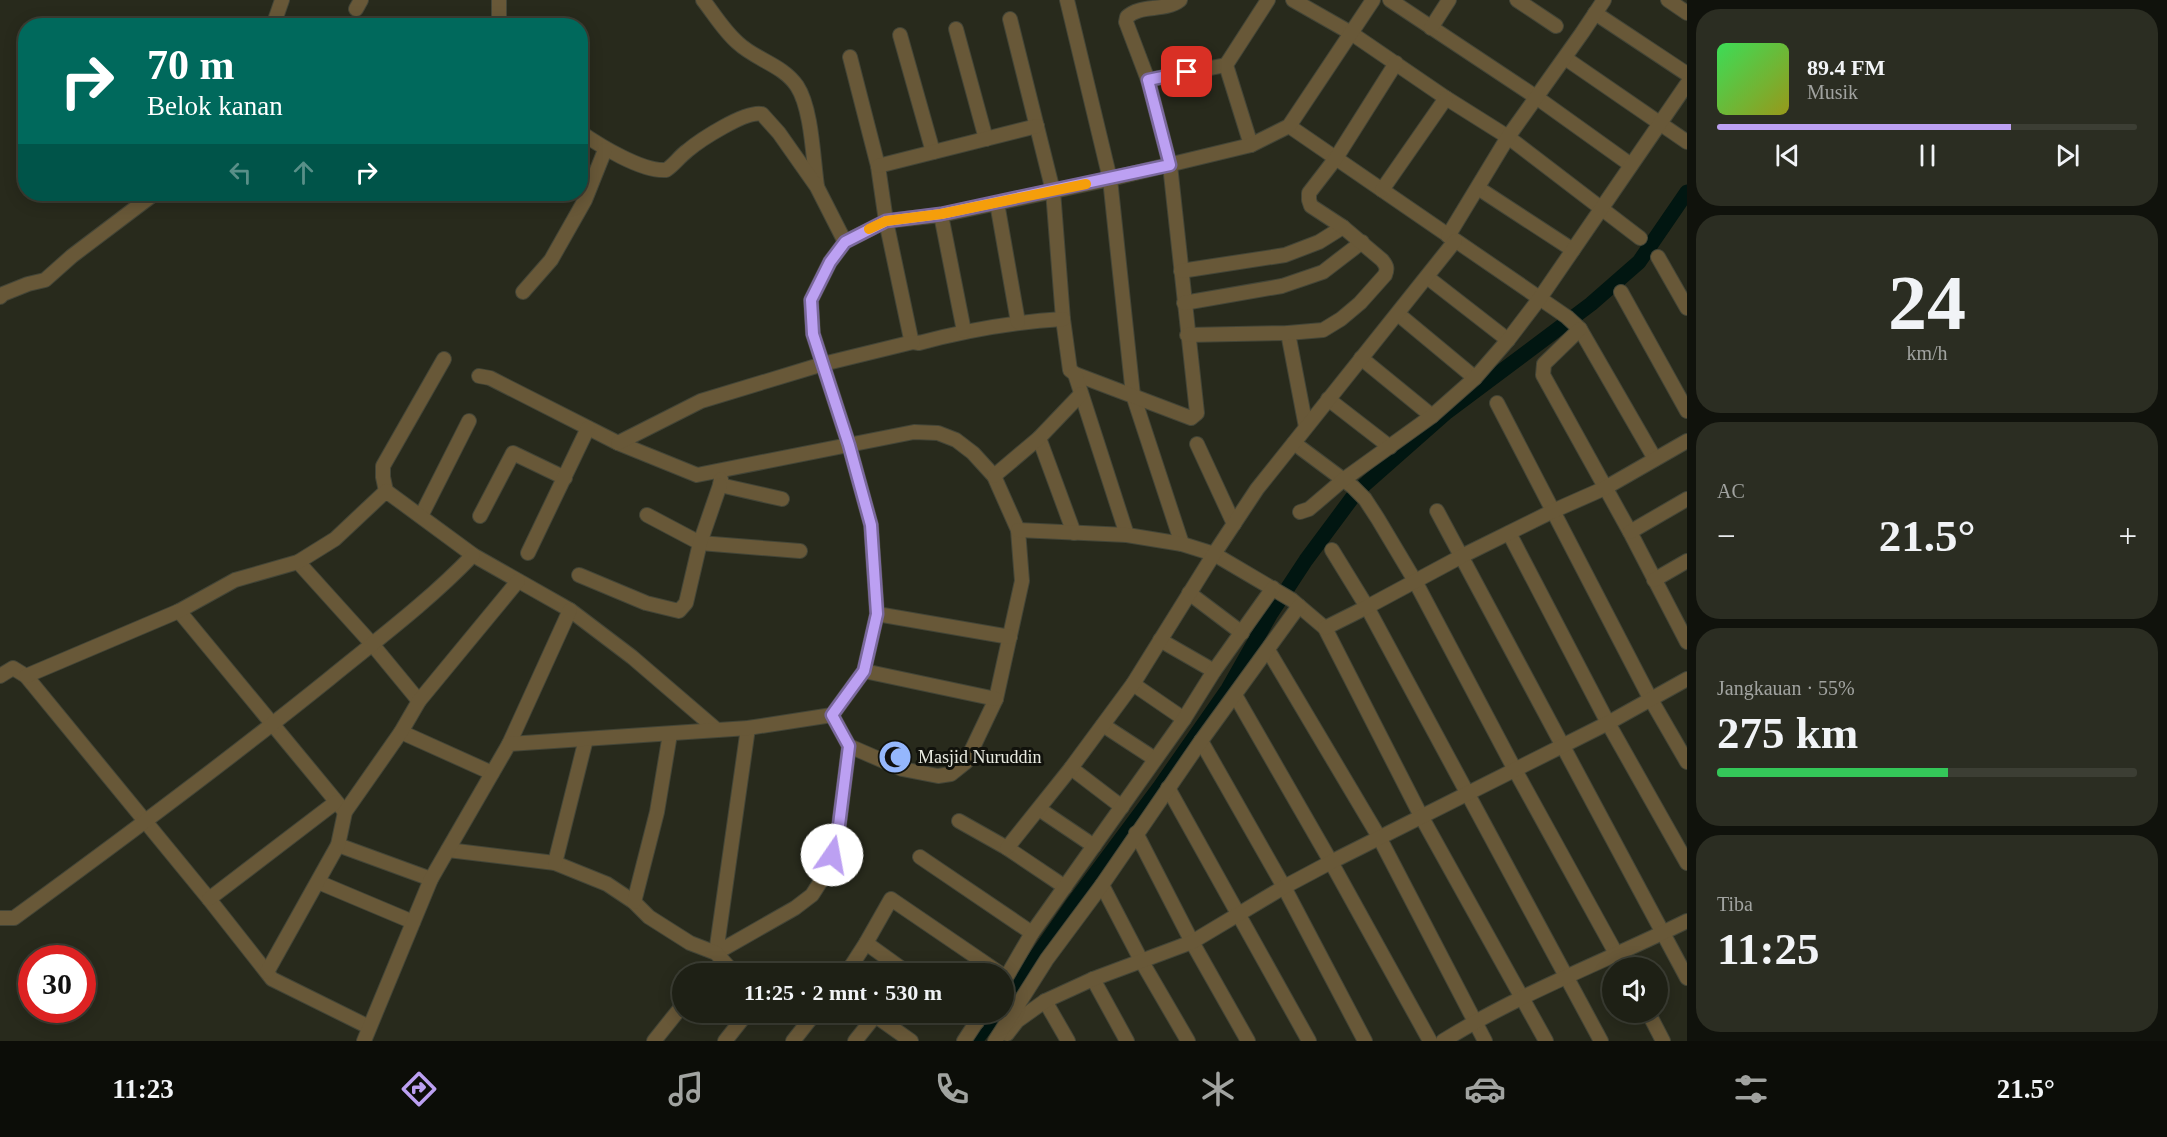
<!DOCTYPE html>
<html lang="id">
<head>
<meta charset="utf-8">
<style>
	:root { --surface:#1e2015; --page:#2b2d22; --text:#f1f3f6; --muted:#a1a3a0; --line:#3c3e34; --accent:#bca0f2 }
	body { margin:0; font-family:Georgia,serif; background:var(--page); color:var(--text); height:100vh; display:flex; flex-direction:column; font-size:22px; white-space:nowrap }
	* { box-sizing:border-box; margin:0 }
	p { font-size:20px; color:var(--muted) }
	.icon { flex:none; width:33px; height:33px; fill:none; stroke:currentColor; stroke-width:2; stroke-linecap:round; stroke-linejoin:round }
	.map { position:relative; flex:1; overflow:hidden }
	.panel { display:flex; flex-direction:column; gap:9px; padding:9px; background:#10120c; width:480px }
	.panel>* { flex:none }
	.banner { position:absolute; left:18px; top:18px; width:570px; height:183px; border-radius:24px; box-shadow:0 3px 15px #0003,0 0 0 2px var(--line); background:#00695c; color:#fff; overflow:hidden }
	.controls { position:absolute; left:1602px; top:957px; display:grid; gap:12px }
	.controls a { display:grid; place-items:center; width:66px; height:66px; border-radius:50%; background:var(--surface); box-shadow:0 3px 15px #0003,0 0 0 2px var(--line); font-size:30px }
	.speed { position:absolute; left:18px; top:945px; display:flex; gap:12px; font-size:30px; font-weight:700; text-align:center }
	.speed>* { display:grid; place-content:center; width:78px; height:78px; border-radius:50%; background:var(--surface); box-shadow:0 3px 15px #0003,0 0 0 2px var(--line); line-height:1 }
	.speed .limit { border:9px solid #d22; background:#fff; color:#111 }
	.pin { position:absolute; display:grid; place-items:center; width:51px; height:51px; color:#fff; margin:-26px; border-radius:12px; box-shadow:0 3px 9px #0006 }
	.me { position:absolute; width:66px; margin:-33px; rotate:12deg; stroke-linejoin:round; filter:drop-shadow(0 0 4px #0008) }
	.turn { display:flex; align-items:center; gap:21px; height:126px; padding:0 30px; font-size:27px }
	.turn .icon { width:78px; height:78px; stroke-width:2.5 }
	.turn b { display:block; font-size:42px; line-height:51px }
	.lanes { display:flex; align-items:center; height:57px; padding:0 30px; background:#0003; justify-content:center; gap:30px; direction:ltr }
	.lanes .off { opacity:.35 }
	.big { font-size:45px; font-weight:600; line-height:1.1 }
	.panel .card { flex:1; display:flex; flex-direction:column; justify-content:center; gap:9px; min-width:0; padding:0 21px; border-radius:24px; background:var(--page) }
	.panel .dial { align-items:center; gap:0 }
	.dial b { font-size:78px; line-height:1 }
	.song { display:flex; align-items:center; gap:18px }
	.cover { width:72px; height:72px; border-radius:9px; background:linear-gradient(135deg,hsl(130 70% 55%),hsl(60 70% 35%)) }
	.played { height:6px; border-radius:3px; background:linear-gradient(90deg,var(--accent) 70%,var(--line) 70%) }
	.keys { display:flex; justify-content:space-around; direction:ltr }
	.heat { display:flex; justify-content:space-between; align-items:center; font-size:33px; direction:ltr }
	.charge { height:9px; border-radius:4px; background:linear-gradient(90deg,#34c759 55%,var(--line) 0) }
	.trip { position:absolute; left:672px; top:963px; width:342px; height:60px; border-radius:30px; background:var(--surface); box-shadow:0 3px 15px #0003,0 0 0 2px var(--line); font-weight:600; line-height:60px; text-align:center }
	.tab-bar { display:flex; height:96px; justify-content:space-around; align-items:center; background:#0c0d08; color:var(--muted) }
	.tab-bar .icon { width:42px; height:42px }
	.tab-bar .on { color:var(--accent) }
	.tab-bar b { font-size:27px; color:var(--text) }
	main { display:flex; flex:1; min-height:0 }
	.map>svg:first-child { display:block }
</style>
</head>
<body>
<main>
<div class="map">
<svg width="1687" height="1041" viewBox="0 0 1687 1041">
	<rect width="100%" height="100%" fill="#282a1c"/>
	<g fill="none" stroke-linecap="round" stroke-linejoin="round">
		<g stroke="#011611" stroke-width="15">
			<path d="M1362 487 1447 412 1591 304 1639 262 1687 192"/>
			<path d="M1004 1003 1072 905 1159 788 1228 689 1270 615 1306 560 1355 494"/>
			<path d="M975 1041 997 1012"/>
		</g>
		<defs>
			<g id="minor">
				<path d="M703 0C714 14 724 31 738 43 756 60 783 65 797 86 812 109 813 159 817 186"/>
				<path d="M1067 0 1110 179 1133 395 1182 544"/>
				<path d="M1293 0 1351 33 1446 98 1508 137 1640 238"/>
				<path d="M1390 0 1536 97 1631 165"/>
				<path d="M1517 0 1556 26"/>
				<path d="M1668 0 1687 13"/>
				<path d="M356 9 361 0"/>
				<path d="M1595 13 1687 74"/>
				<path d="M1010 19 1053 191 1063 319 1070 370 1075 374 1191 418 1197 413 1170 165 1148 80 1126 22 1127 17C1140 4 1165 12 1180 0"/>
				<path d="M273 26 282 0"/>
				<path d="M499 26V0"/>
				<path d="M1431 28 1449 0"/>
				<path d="M956 29 986 139"/>
				<path d="M900 35 933 152"/>
				<path d="M850 57 878 166 886 221 911 339 913 342 919 343C967 330 1013 322 1063 319"/>
				<path d="M1565 58 1687 142"/>
				<path d="M1148 80 1226 65"/>
				<path d="M1289 126 1567 317 1580 329 1655 459"/>
				<path d="M580 132C599 145 642 172 666 170 674 165 679 157 687 151 700 140 746 110 762 114L779 133 817 187 845 242"/>
				<path d="M1251 145 1226 65 1268 0"/>
				<path d="M878 166 1037 126"/>
				<path d="M1478 188 1573 250"/>
				<path d="M1382 190 1446 98"/>
				<path d="M997 203 1018 322"/>
				<path d="M941 215 964 331"/>
				<path d="M1448 236 1508 137 1582 33 1604 0"/>
				<path d="M1658 257 1687 308"/>
				<path d="M1181 271 1285 255 1319 242 1343 227"/>
				<path d="M1427 277 1508 340"/>
				<path d="M523 292 551 260 585 200 605 150"/>
				<path d="M1621 292 1687 411"/>
				<path d="M0 297 3 294 28 284 45 280 72 256 154 194"/>
				<path d="M1184 303 1282 286 1323 272 1362 242"/>
				<path d="M1398 314 1475 378"/>
				<path d="M1580 329 1544 364 1543 375 1630 532 1687 642"/>
				<path d="M1288 333 1306 427"/>
				<path d="M1187 335 1288 333 1323 330 1341 319 1360 303 1385 275C1388 268 1386 265 1382 260L1343 227 1311 206 1309 200V193L1336 158 1396 63"/>
				<path d="M1361 358 1432 416"/>
				<path d="M1075 374 1127 535"/>
				<path d="M479 376 490 378 618 443 697 475 914 432 938 433 956 440 973 453 994 476 1018 530 1022 581 996 699 966 762 951 774 938 776 902 769 849 746"/>
				<path d="M1328 399 1390 447"/>
				<path d="M1497 403 1650 698 1687 762"/>
				<path d="M1039 438 1074 533"/>
				<path d="M618 443 701 401 823 364 913 342"/>
				<path d="M1294 443 1353 487 1365 499 1378 519 1415 581 1515 770 1624 968"/>
				<path d="M1197 444 1234 524"/>
				<path d="M994 476 1039 438 1081 394"/>
				<path d="M721 479 720 485 782 499"/>
				<path d="M386 491 383 477V466L444 359"/>
				<path d="M1437 511 1687 978"/>
				<path d="M1300 512 1309 509 1343 480 1432 416 1475 378 1508 340 1540 298 1687 84"/>
				<path d="M647 515 700 543 800 551"/>
				<path d="M421 516 469 421"/>
				<path d="M480 516 513 453 565 478"/>
				<path d="M1018 530 1127 535 1182 544 1214 554 1292 600 1325 628 1421 816 1546 1041"/>
				<path d="M1630 532 1687 499"/>
				<path d="M1509 533 1608 723 1687 863"/>
				<path d="M1332 550 1367 607 1601 1041"/>
				<path d="M528 553 588 428"/>
				<path d="M298 562 372 644 419 701"/>
				<path d="M579 575 646 603 679 611 686 603 700 543 720 485"/>
				<path d="M1654 580 1687 561"/>
				<path d="M1189 593 1242 633"/>
				<path d="M179 611 345 812"/>
				<path d="M877 614 1010 637"/>
				<path d="M1325 628 1367 607 1462 556 1553 511 1605 488 1687 441"/>
				<path d="M1160 640 1214 671"/>
				<path d="M1268 650 1379 837 1485 1041"/>
				<path d="M864 671 996 699"/>
				<path d="M0 676 13 668 26 676 209 899 272 979 369 1027"/>
				<path d="M26 676 179 611 235 580 298 562 335 539 386 491 473 555 570 610 632 657 717 730"/>
				<path d="M1133 684 1184 719"/>
				<path d="M1235 695 1331 862 1430 1041"/>
				<path d="M1103 725 1155 759"/>
				<path d="M748 728 716 953 795 908 812 895 828 870 837 841 849 746 832 715"/>
				<path d="M401 732 492 773"/>
				<path d="M1201 741 1284 887 1365 1041"/>
				<path d="M509 744 570 610"/>
				<path d="M1071 768 1122 807"/>
				<path d="M1168 788 1309 1041"/>
				<path d="M1039 809 1094 846"/>
				<path d="M959 821 1007 848 1065 887"/>
				<path d="M1136 833 1192 942 1248 1041"/>
				<path d="M338 845 431 879"/>
				<path d="M1007 848 1071 768 1133 684 1214 554 1257 489 1455 241"/>
				<path d="M448 850 555 863 607 884 634 902 649 917 690 943 716 953 735 974"/>
				<path d="M920 857 1032 933"/>
				<path d="M555 863 586 739"/>
				<path d="M318 882 413 922"/>
				<path d="M1102 885 1142 962 1188 1041"/>
				<path d="M209 899 336 802"/>
				<path d="M634 902 657 812 670 734"/>
				<path d="M0 918H14C121 840 226 762 329 679 378 639 429 601 473 555"/>
				<path d="M866 943 909 974"/>
				<path d="M267 972 338 845 345 812 401 732 419 701 518 581"/>
				<path d="M776 974 791 970 815 974"/>
				<path d="M846 974 866 943 891 899 1001 974"/>
				<path d="M1093 979 1127 1041"/>
				<path d="M1004 981 1032 933 1184 719 1214 671 1273 588"/>
				<path d="M1045 1001 1068 1041"/>
				<path d="M870 1012 911 1041"/>
				<path d="M963 1012 977 1022"/>
				<path d="M1648 1012 1663 1041"/>
				<path d="M1007 1034 1017 1021 1045 1001 1093 979 1192 942 1284 887 1331 862 1608 723 1687 679"/>
				<path d="M364 1041 431 879 509 744 748 728 832 715 864 671 877 614 871 525 849 445 813 334 811 300 830 262 845 242 886 221 941 215 1110 179 1251 145 1289 126 1373 0"/>
				<path d="M654 1041 682 1006"/>
				<path d="M725 1041 748 1012"/>
				<path d="M793 1041 816 1012"/>
				<path d="M855 1041 875 1016"/>
				<path d="M964 1041 983 1012"/>
				<path d="M995 1041 1047 959 1102 885 1201 741 1299 606"/>
				<path d="M1443 1041C1520 993 1606 961 1687 921"/>
			</g>
		</defs>
		<use href="#minor" stroke="#434537" stroke-width="16"/>
		<use href="#minor" stroke="#685838" stroke-width="14"/>
	</g>
	<g fill="none" stroke-linecap="round" stroke-linejoin="round">
		<defs>
			<path id="route" d="M832 855 837 841 849 746 832 715 864 671 877 614 871 525 849 445 813 334 811 300 830 262 845 242 886 221 941 214 1170 165 1148 80 1187 72"/>
		</defs>
		<use href="#route" stroke="#7a689d" stroke-width="15"/>
		<use href="#route" stroke="#bca0f2" stroke-width="10"/>
		<path stroke="#f59e0b" stroke-width="10" d="M869 229 886 221 941 214 1086 184"/>
	</g>
	<defs>
		<symbol id="mosque-disc" viewBox="-11 -11 22 22"><circle r="9.5" fill="#95b7fd" stroke="#11120c"/><path d="M3.5-4.9A6 6 0 1 0 3.5 4.9A5 5 0 1 1 3.5-4.9Z" fill="#111"/></symbol>
	</defs>
	<g fill-rule="evenodd">
		<use href="#mosque-disc" x="876" y="738" width="38" height="38"/>
	</g>
	<g text-anchor="middle" dominant-baseline="central" stroke-width="6" stroke-linejoin="round" paint-order="stroke">
		<g font-size="18" fill="#e8eae0" stroke="#11120c" text-anchor="start">
			<text x="918" y="757">Masjid Nuruddin</text>
		</g>
	</g>
</svg>
<div class="controls">
<a><svg class="icon" aria-label="sound" viewBox="0 0 24 24"><path d="M4 9h4l5-4v14l-5-4H4zM17 9q2 3 0 6"/></svg></a>
</div>
<div class="speed"><div class="limit">30</div></div>
<div class="pin" style="left:1187px;top:72px;background:#d93025"><svg class="icon" aria-label="arrive" viewBox="0 0 24 24"><path d="M6 21V4h12l-3 4 3 4H6"/></svg></div>
<svg class="me" style="left:832px;top:855px" viewBox="-20 -20 40 40"><circle r="19" fill="#fff"/><path d="M0-13L10 11 0 6-10 11z" fill="#bca0f2"/></svg>
<div class="trip">11:25 · 2 mnt · 530 m</div>
<div class="banner">
<div class="turn"><svg class="icon" aria-label="right" viewBox="0 0 24 24"><path d="M7 20v-9h11M14 6l5 5-5 5"/></svg><div><b>70 m</b>Belok kanan</div></div>
<div class="lanes"><svg class="icon off" aria-label="left" viewBox="0 0 24 24"><path d="M17 20v-9H6M10 6l-5 5 5 5"/></svg><svg class="icon off" aria-label="ahead" viewBox="0 0 24 24"><path d="M12 20V5M6 11l6-6 6 6"/></svg><svg class="icon" aria-label="right" viewBox="0 0 24 24"><path d="M7 20v-9h11M14 6l5 5-5 5"/></svg></div>
</div>
</div>
<section class="panel">
<div class="card">
<div class="song"><i class="cover"></i><div><b>89.4 FM</b><p>Musik</p></div></div>
<div class="played"></div>
<div class="keys"><svg class="icon" aria-label="previous" viewBox="0 0 24 24"><path d="M18 5L8 12l10 7zM5 5v14"/></svg><svg class="icon" aria-label="pause" viewBox="0 0 24 24"><path d="M8 5v14M16 5v14"/></svg><svg class="icon" aria-label="next" viewBox="0 0 24 24"><path d="M6 5l10 7-10 7zM19 5v14"/></svg></div>
</div>
<div class="card dial"><b>24</b><p>km/h</p></div>
<div class="card"><p>AC</p>
<div class="heat"><a>−</a><b class="big">21.5°</b><a>+</a></div>
</div>
<div class="card"><p>Jangkauan · 55%</p><b class="big">275 km</b><div class="charge"></div></div>
<div class="card"><p>Tiba</p><b class="big">11:25</b></div>
</section>
</main>
<nav class="tab-bar">
<b>11:23</b>
<svg class="icon on" aria-label="directions" viewBox="0 0 24 24"><path d="M12 3l9 9-9 9-9-9zM9 14v-3h6M13 9l2 2-2 2"/></svg>
<svg class="icon" aria-label="music" viewBox="0 0 24 24"><path d="M9 18V5l10-2v13"/><circle cx="6" cy="18" r="3"/><circle cx="16" cy="16" r="3"/></svg>
<svg class="icon" aria-label="phone" viewBox="0 0 24 24"><path d="M5 4h4l2 5-3 2q2 4 5 5l2-3 5 2v4C11 20 4 13 5 4z"/></svg>
<svg class="icon" aria-label="climate" viewBox="0 0 24 24"><path d="M12 3v18M4 7l16 10M4 17L20 7"/></svg>
<svg class="icon" aria-label="car" viewBox="0 0 24 24"><path d="M5 17H2v-5l4-1 3-4h7l3 4 3 1v5h-3M9 17h6M6 11h13"/><circle cx="7" cy="17" r="2"/><circle cx="17" cy="17" r="2"/></svg>
<svg class="icon" aria-label="filters" viewBox="0 0 24 24"><path d="M4 7h16M4 17h16"/><circle cx="9" cy="7" r="2"/><circle cx="15" cy="17" r="2"/></svg>
<b>21.5°</b>
</nav>
</body>
</html>
